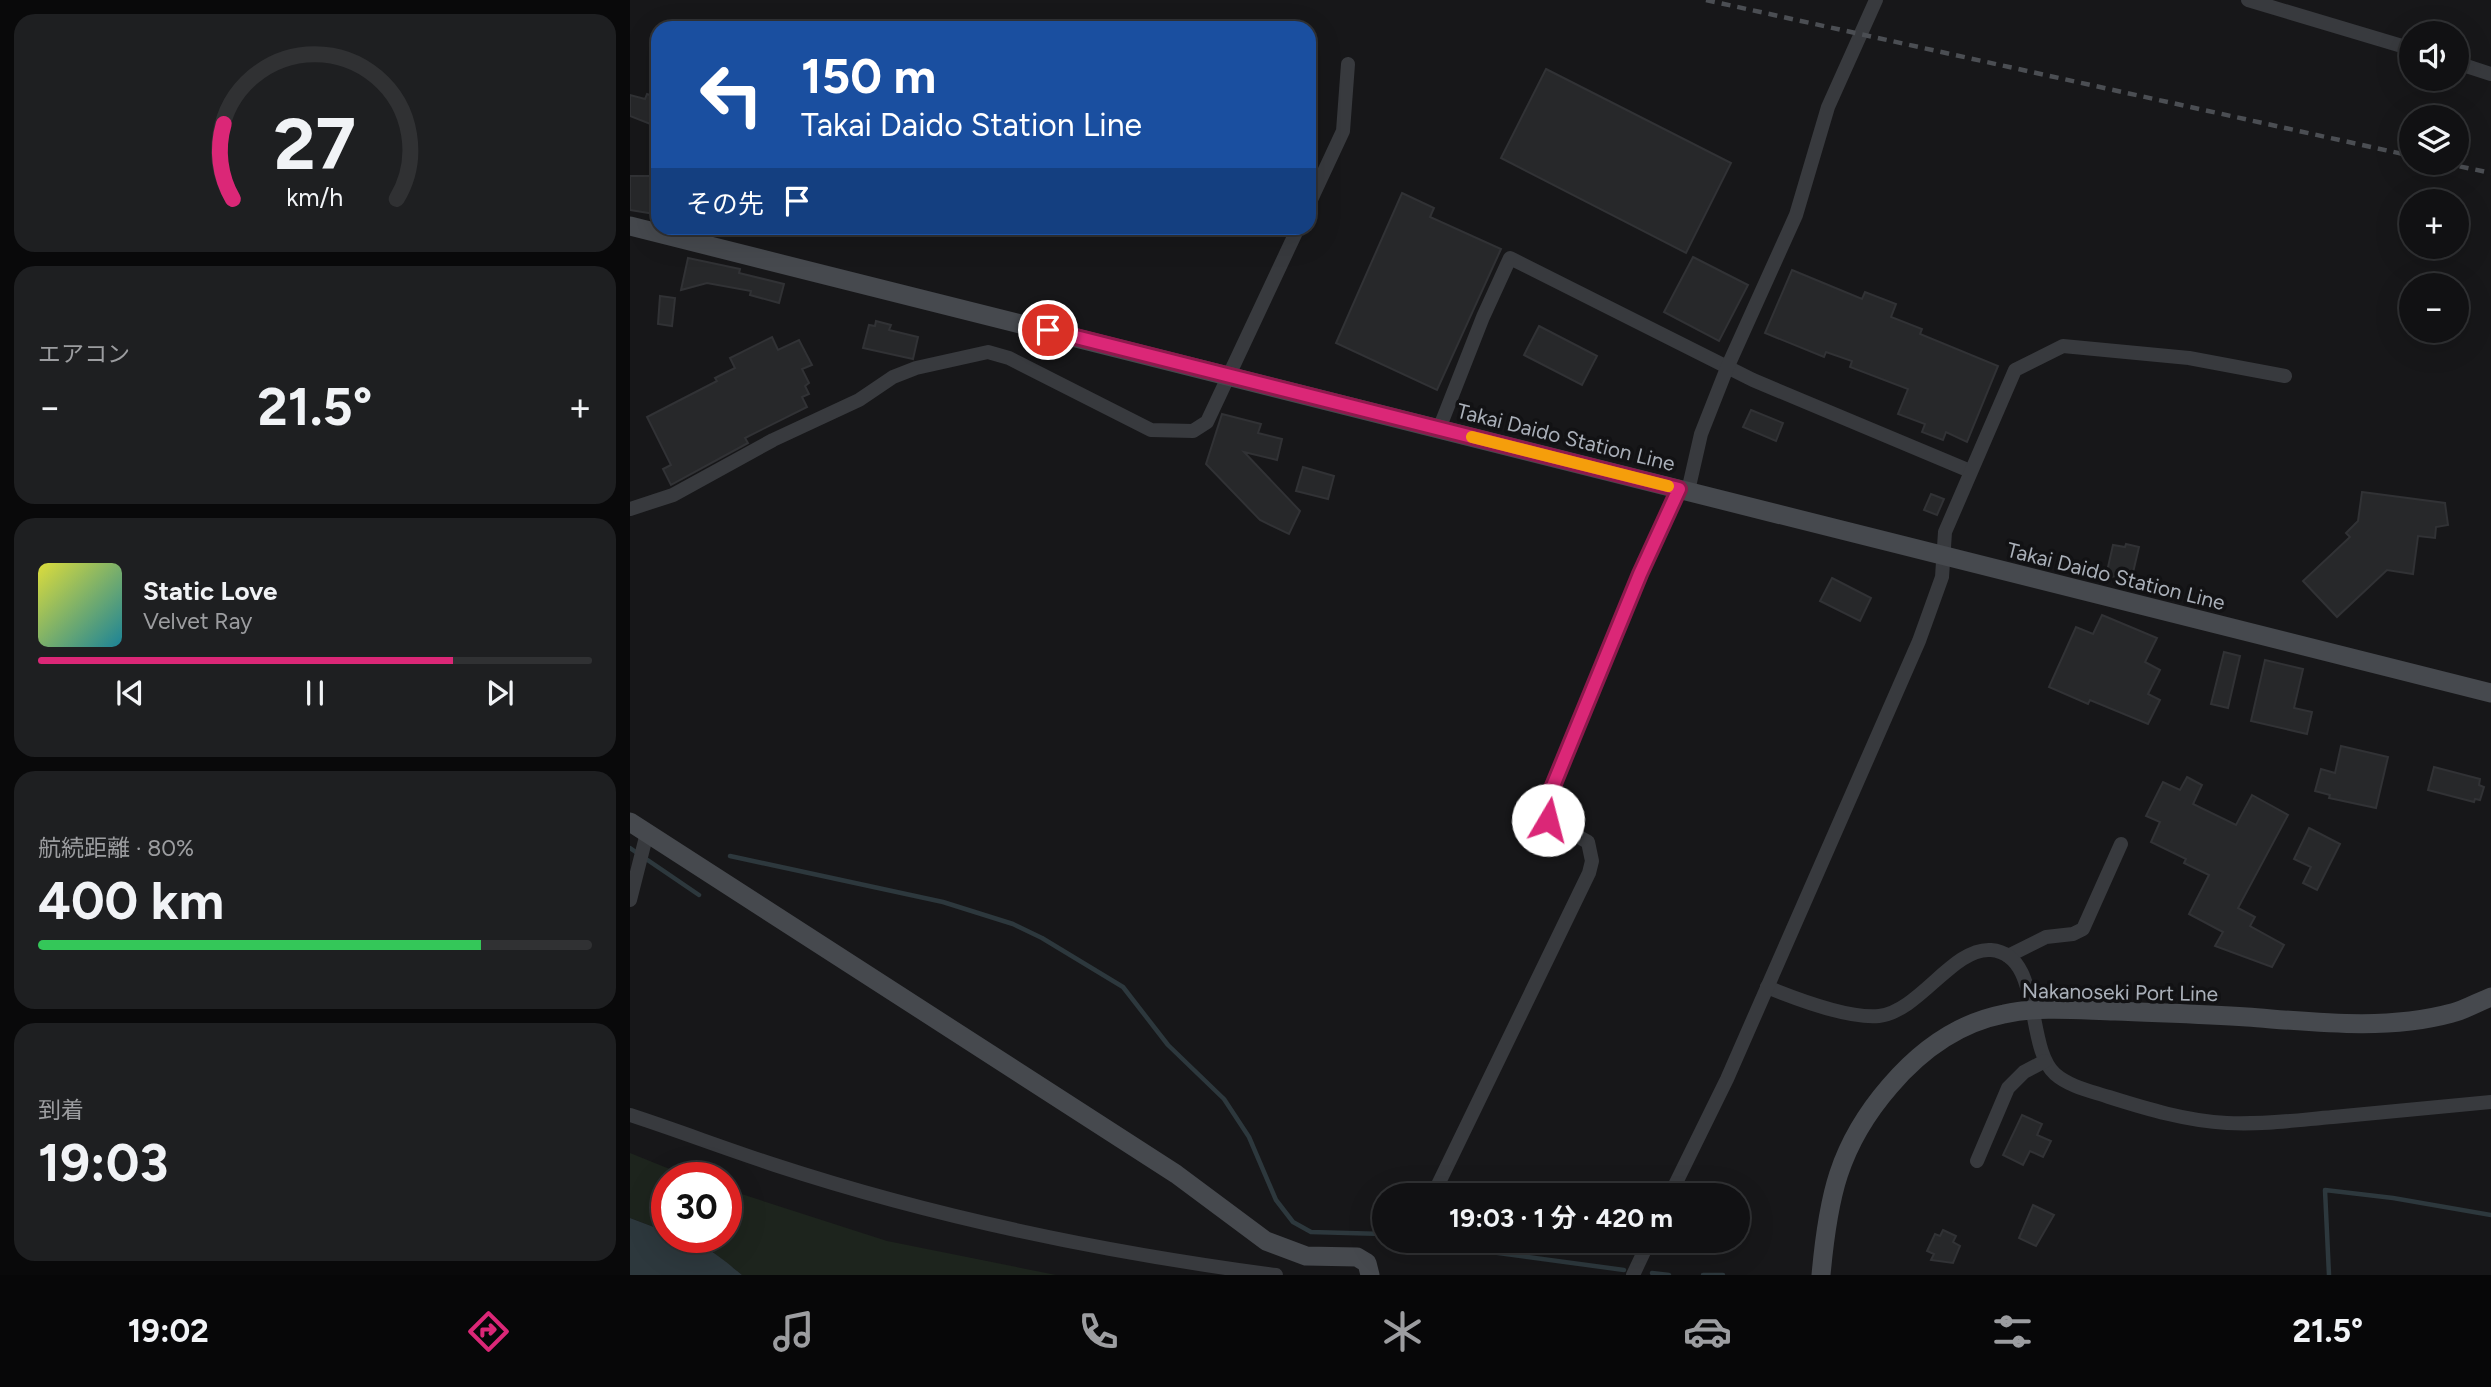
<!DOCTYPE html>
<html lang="ja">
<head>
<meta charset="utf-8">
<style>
	:root { --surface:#111113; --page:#1e1f21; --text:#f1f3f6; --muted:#9c9da0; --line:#303133; --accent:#db2777 }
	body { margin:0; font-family:Figtree,"Noto Sans JP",sans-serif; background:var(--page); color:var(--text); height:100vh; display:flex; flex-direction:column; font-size:26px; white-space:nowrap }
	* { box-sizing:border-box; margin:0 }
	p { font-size:23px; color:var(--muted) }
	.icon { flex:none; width:38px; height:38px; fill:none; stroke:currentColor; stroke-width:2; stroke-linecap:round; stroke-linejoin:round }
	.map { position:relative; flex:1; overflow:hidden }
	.drawer { display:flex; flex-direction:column; gap:14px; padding:14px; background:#09090a; width:630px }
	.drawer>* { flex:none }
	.hud { position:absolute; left:21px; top:21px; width:665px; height:214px; border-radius:21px; box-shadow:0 7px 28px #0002,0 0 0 2px var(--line); background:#1a4fa0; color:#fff; overflow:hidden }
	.buttons { position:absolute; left:1769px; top:21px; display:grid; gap:14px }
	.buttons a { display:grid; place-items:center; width:70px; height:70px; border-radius:50%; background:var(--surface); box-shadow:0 7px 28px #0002,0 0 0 2px var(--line); font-size:35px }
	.speed { position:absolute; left:21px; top:1162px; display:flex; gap:14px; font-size:35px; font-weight:700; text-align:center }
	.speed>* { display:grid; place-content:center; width:91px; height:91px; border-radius:50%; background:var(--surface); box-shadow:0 7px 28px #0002,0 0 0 2px var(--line); line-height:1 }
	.speed .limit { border:10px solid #d22; background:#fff; color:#111 }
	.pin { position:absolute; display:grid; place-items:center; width:60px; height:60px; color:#fff; margin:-30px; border:4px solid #fff; border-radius:50%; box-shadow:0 2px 7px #0007 }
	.me { position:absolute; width:77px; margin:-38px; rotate:8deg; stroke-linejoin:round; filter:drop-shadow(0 0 5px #0008) }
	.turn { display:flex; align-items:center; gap:24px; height:147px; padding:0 35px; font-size:32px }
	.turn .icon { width:91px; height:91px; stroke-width:2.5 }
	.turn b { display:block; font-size:49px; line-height:60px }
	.then { display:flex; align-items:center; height:66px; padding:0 35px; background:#0003; gap:14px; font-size:26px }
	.big { font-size:52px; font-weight:700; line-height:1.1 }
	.drawer .card { flex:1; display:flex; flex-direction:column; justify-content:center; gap:10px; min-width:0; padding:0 24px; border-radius:21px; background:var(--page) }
	.drawer .dial { align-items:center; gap:0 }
	.dial svg { height:182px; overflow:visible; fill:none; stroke:var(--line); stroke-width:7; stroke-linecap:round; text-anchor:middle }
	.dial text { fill:var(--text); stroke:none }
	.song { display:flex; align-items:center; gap:21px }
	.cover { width:84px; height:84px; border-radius:10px; background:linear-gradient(135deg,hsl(60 70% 55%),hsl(190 70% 35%)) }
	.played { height:7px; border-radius:4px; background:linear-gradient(90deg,var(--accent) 75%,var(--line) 75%) }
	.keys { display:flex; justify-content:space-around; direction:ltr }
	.heat { display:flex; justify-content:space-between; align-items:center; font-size:38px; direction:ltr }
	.charge { height:10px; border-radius:5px; background:linear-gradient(90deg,#34c759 80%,var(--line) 0) }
	.trip { position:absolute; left:742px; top:1183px; width:378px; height:70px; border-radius:35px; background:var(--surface); box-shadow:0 7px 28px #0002,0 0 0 2px var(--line); font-weight:700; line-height:70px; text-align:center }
	.tabs { display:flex; height:112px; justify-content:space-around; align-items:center; background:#070708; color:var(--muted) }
	.tabs .icon { width:49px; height:49px }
	.tabs .selected { color:var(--accent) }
	.tabs b { font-size:32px; color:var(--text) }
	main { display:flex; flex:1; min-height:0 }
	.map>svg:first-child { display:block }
</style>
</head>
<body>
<main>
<section class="drawer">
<div class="card dial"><svg viewBox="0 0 100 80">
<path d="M14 69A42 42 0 1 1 86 69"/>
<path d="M14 69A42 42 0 0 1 10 36" stroke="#db2777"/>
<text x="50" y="56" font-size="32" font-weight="700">27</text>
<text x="50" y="72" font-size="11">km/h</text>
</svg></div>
<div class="card"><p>エアコン</p>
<div class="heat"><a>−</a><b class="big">21.5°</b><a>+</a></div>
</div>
<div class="card">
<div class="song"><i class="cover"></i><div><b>Static Love</b><p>Velvet Ray</p></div></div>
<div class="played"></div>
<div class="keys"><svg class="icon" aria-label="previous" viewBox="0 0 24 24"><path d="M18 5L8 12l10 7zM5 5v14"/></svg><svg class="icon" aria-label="pause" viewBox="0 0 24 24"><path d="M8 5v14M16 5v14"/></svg><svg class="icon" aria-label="next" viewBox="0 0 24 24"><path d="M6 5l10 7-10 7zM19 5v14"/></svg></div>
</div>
<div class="card"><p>航続距離 · 80%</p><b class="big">400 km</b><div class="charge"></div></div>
<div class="card"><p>到着</p><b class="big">19:03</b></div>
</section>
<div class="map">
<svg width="1861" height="1275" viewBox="0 0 1861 1275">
	<rect width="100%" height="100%" fill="#171719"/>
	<g fill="#1d241d">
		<path d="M0 1153 62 1178H37V1232L0 1218Z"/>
		<path d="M96 1189 257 1241 426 1275H112L79 1249 50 1237H96Z"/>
	</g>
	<path fill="#2d383d" d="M0 1218 37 1232V1237C68 1237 89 1256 112 1275H0Z"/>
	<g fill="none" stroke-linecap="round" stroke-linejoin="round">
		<g stroke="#2d383d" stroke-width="4.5">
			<path d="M0 848 69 895"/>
			<path d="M100 856 313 902 383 924 412 938 493 987 538 1045 594 1099 619 1137 646 1200 663 1222 681 1232 754 1234"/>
			<path d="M779 1241 994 1270"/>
			<path d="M1022 1273 1039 1275"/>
			<path d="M1073 1275H1093"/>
			<path d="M1699 1275 1695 1190 1763 1198 1861 1215"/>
		</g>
	</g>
	<g fill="#27282a" stroke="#313235" stroke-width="2">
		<path d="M916 69 1101 163 1056 253 871 158Z"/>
		<path d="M17 94 28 98V127L0 116V95L15 99Z"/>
		<path d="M0 176H28L25 214 0 210Z"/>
		<path d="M772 193 804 208 800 217 871 249 807 390 706 343Z"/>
		<path d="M1063 257 1118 285 1089 341 1034 312Z"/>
		<path d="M58 258 110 269 109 273 154 284 149 303 120 295 121 291 77 283 51 290Z"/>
		<path d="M1162 270 1232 299 1235 292 1266 304 1261 317 1292 329 1290 334 1368 366 1337 442 1316 432 1313 440 1292 432 1295 424 1268 414 1278 389 1220 367 1222 361 1196 352 1194 357 1135 333Z"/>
		<path d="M30 296 45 298 42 326 28 324Z"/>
		<path d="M246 321 261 325 259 330 288 337 283 359 233 348 239 325 245 326Z"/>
		<path d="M909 326 967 356 952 385 894 355Z"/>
		<path d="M142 337 148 350 169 340 182 365 172 369 179 383 175 386 179 394 172 397 177 407 115 438 118 443 41 485 33 469 41 465 17 417 87 381 85 378 105 368 100 358Z"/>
		<path d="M1121 410 1153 423 1146 441 1113 427Z"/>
		<path d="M592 414 631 424 628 433 652 439 647 460 614 452 670 511 659 534 630 520 576 464Z"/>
		<path d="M673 467 704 476 698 499 666 491Z"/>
		<path d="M1732 492 1815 503 1818 525 1806 527 1805 538 1788 536 1783 574 1757 570 1707 617 1673 581 1720 537 1716 533 1728 521Z"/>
		<path d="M1301 494 1314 499 1307 515 1294 510Z"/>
		<path d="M1496 544 1509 547 1501 581 1476 576 1483 545 1495 547Z"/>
		<path d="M1202 578 1241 598 1230 621 1190 601Z"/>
		<path d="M1472 615 1527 638 1515 662 1530 670 1518 694 1530 700 1518 724 1460 700 1458 704 1419 687 1446 627 1463 634Z"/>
		<path d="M1594 652 1610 656 1598 708 1581 704Z"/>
		<path d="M1635 660 1673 669 1664 708 1682 712 1677 734 1621 721Z"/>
		<path d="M1711 746 1758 757 1746 808 1699 798 1700 795 1685 791 1691 769 1705 773Z"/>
		<path d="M1804 767 1850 779 1849 785 1854 787 1850 800 1845 799 1844 802 1798 790Z"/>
		<path d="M1557 777 1572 785 1563 804 1606 825 1622 795 1658 815 1608 908 1625 917 1620 926 1654 945 1642 967 1585 946 1593 932 1559 914 1579 875 1554 863 1556 859 1521 842 1530 822 1516 816 1533 782 1550 790Z"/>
		<path d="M1679 828 1710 844 1687 890 1673 883 1681 867 1664 859Z"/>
		<path d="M1392 1115 1412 1124 1407 1135 1421 1141 1413 1157 1400 1151 1393 1165 1373 1155Z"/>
		<path d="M1403 1205 1424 1215 1406 1246 1389 1238Z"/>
		<path d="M1313 1230 1326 1236 1323 1242 1330 1246 1323 1263 1301 1260 1304 1254 1297 1251 1305 1234 1310 1236Z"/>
	</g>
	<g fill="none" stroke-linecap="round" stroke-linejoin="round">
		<g stroke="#383a3e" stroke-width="14">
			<path d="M1618 0 1782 49"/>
			<path d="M1827 63 1861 74"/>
			<path d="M679 204 713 131 718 64"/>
			<path d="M809 429 853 317 880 258 1123 380 1340 471"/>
			<path d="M1058 491 1071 434 1097 368 1166 215 1198 107 1246 0"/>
			<path d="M0 509 43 495 143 440 229 400 263 377 286 368 358 352 379 358 521 430 563 431 577 422 668 228"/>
			<path d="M0 900 17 833"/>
			<path d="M1378 956 1416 937 1443 934 1453 929 1491 844"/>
			<path d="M1137 987C1164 998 1219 1019 1249 1016 1290 1011 1323 947 1361 950 1413 954 1395 1048 1425 1074 1440 1087 1461 1091 1479 1097 1517 1109 1557 1121 1597 1123 1632 1125 1668 1120 1703 1117 1756 1112 1808 1107 1861 1102"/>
			<path d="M0 1115C49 1131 96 1149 145 1165 307 1218 478 1253 646 1275"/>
			<path d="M1347 1161 1378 1088 1394 1072 1415 1061"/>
			<path d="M803 1195 959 873 962 861 958 842 918 820 916 803 1010 574 1049 489"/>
			<path d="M1040 1195 1097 1079 1289 641 1312 577 1315 532 1385 370 1433 346 1559 358 1655 376"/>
			<path d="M1003 1275 1019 1241"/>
		</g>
		<g stroke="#46494e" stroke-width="19">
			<path d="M0 226 1861 693"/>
			<path d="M0 822 546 1174 636 1241 676 1256 727 1257 737 1263 740 1275"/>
			<path d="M1191 1275C1198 1198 1208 1146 1260 1086 1290 1051 1328 1023 1374 1014 1410 1006 1448 1010 1485 1011 1529 1013 1573 1014 1617 1017 1684 1022 1756 1031 1822 1013 1835 1010 1848 1002 1861 997"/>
		</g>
		<g stroke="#4b4e53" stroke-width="4.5" stroke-dasharray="9 7" stroke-linecap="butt">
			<path d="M1076 0 1782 156"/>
			<path d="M1814 163 1861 173"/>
		</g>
	</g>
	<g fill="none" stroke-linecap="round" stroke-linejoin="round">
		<defs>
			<path id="route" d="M418 330 1049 489 1010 574 916 803 918 820"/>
		</defs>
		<use href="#route" stroke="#8e194d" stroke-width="18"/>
		<use href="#route" stroke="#db2777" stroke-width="12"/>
		<path stroke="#f59e0b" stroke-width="12" d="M842 437 1038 486"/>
	</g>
	<g text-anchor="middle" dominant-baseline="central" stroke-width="7" stroke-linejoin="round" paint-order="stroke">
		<g font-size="21" fill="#aab0b9" stroke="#121214">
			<text transform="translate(936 437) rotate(14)">Takai Daido Station Line</text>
			<text transform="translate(1486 576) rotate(14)">Takai Daido Station Line</text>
			<text transform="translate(1490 992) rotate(1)">Nakanoseki Port Line</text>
		</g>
	</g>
</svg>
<div class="buttons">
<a><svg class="icon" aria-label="sound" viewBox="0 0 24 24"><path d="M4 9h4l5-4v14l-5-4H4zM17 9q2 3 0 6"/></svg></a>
<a><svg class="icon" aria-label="layers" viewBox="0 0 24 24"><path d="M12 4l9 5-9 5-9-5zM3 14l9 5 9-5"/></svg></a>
<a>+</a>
<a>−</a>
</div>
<div class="speed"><div class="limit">30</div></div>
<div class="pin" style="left:418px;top:330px;background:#d93025"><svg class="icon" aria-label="arrive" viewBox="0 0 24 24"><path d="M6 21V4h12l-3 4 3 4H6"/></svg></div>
<svg class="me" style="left:918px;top:820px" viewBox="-20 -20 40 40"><circle r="19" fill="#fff"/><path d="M0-13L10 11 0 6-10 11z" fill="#db2777"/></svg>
<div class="trip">19:03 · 1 分 · 420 m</div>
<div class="hud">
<div class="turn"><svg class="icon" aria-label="left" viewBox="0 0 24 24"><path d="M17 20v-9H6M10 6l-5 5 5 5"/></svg><div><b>150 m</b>Takai Daido Station Line</div></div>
<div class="then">その先<svg class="icon" aria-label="arrive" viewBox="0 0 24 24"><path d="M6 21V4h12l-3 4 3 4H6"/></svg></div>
</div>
</div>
</main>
<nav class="tabs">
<b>19:02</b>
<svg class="icon selected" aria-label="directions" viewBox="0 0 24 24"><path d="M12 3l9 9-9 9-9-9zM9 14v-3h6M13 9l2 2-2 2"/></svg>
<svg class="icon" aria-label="music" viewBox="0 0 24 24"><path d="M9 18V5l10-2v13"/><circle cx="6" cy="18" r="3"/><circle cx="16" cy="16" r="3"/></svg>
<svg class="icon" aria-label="phone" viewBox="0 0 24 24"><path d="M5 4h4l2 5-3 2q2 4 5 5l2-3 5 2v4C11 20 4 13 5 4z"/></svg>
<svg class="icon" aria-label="climate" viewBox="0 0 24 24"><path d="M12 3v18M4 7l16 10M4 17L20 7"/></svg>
<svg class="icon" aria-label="car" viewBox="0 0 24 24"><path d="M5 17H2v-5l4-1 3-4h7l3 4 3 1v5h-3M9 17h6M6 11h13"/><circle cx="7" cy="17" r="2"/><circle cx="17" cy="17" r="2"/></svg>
<svg class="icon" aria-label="filters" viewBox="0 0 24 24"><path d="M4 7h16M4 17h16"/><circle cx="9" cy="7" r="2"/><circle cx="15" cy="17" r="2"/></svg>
<b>21.5°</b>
</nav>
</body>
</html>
